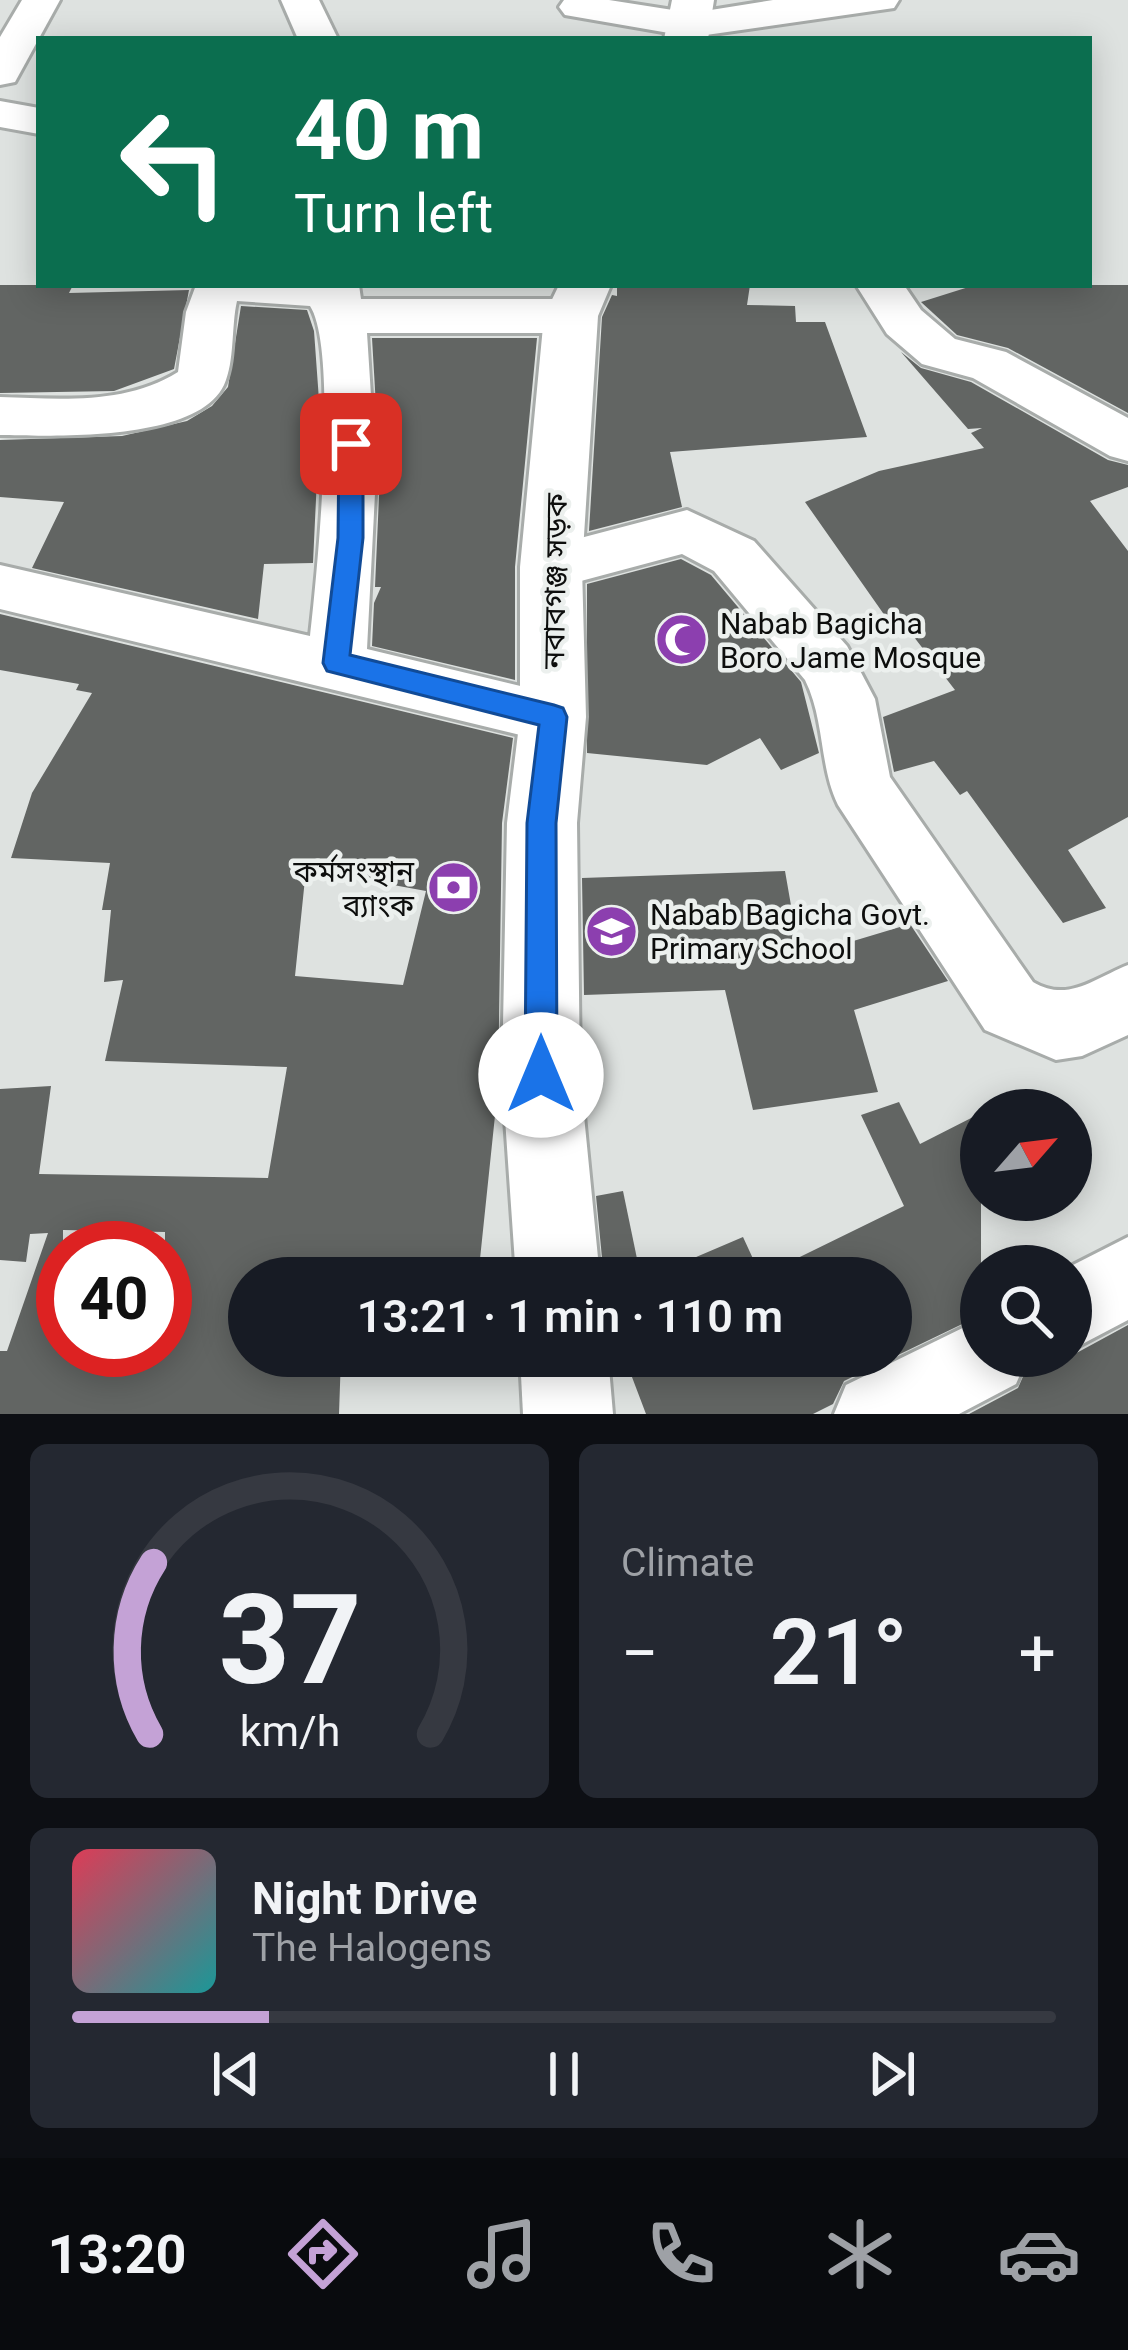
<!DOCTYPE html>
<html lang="en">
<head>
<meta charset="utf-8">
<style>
	:root { --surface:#171b24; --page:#242831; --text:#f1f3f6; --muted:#9ea1a6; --line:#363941; --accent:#c4a2d6 }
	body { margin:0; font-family:Roboto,"Noto Sans Bengali",sans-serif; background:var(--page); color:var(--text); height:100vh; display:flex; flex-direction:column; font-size:45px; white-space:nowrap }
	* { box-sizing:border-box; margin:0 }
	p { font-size:39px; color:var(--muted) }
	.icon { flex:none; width:66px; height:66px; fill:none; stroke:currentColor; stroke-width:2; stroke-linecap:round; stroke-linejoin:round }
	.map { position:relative; height:1414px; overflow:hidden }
	.panel { display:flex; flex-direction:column; gap:30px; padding:30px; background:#0d0f14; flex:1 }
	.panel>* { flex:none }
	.hud { position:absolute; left:36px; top:36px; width:1056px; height:252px; border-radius:0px; box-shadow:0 6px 30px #0003; background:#0b6e4f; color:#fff; overflow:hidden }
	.needle { width:78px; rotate:62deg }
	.tools { position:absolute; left:960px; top:1089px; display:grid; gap:24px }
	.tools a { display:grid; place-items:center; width:132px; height:132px; border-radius:50%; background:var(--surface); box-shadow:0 6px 30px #0003; font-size:60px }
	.speed { position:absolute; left:36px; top:1221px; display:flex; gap:24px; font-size:60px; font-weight:700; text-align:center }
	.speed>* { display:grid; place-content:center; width:156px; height:156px; border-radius:50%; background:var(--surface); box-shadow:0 6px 30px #0003; line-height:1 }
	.speed .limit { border:18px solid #d22; background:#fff; color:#111 }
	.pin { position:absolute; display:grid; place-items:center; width:102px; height:102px; color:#fff; margin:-51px; border-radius:24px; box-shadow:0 6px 18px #0006 }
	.me { position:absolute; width:132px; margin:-66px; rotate:0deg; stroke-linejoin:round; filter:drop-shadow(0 0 9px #0008) }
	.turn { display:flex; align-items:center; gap:42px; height:252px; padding:0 60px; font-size:54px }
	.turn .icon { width:156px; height:156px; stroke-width:2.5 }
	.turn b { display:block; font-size:84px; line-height:102px }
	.big { font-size:90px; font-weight:600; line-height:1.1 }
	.panel .card { flex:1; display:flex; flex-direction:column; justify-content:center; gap:18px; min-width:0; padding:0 42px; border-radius:18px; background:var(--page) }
	.panel .dial { align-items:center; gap:0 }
	.dial svg { height:312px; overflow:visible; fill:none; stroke:var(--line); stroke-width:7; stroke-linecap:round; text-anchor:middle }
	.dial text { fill:var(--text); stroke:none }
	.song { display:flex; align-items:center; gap:36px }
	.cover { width:144px; height:144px; border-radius:18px; background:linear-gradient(135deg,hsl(350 70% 55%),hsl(180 70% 35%)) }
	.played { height:12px; border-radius:6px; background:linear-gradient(90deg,var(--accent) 20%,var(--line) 20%) }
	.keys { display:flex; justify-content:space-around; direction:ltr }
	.heat { display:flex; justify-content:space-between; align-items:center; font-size:66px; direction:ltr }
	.panel .tiles { flex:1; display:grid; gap:30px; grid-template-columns:1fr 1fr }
	.card:last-child { grid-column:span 2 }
	.trip { position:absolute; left:228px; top:1257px; width:684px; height:120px; border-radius:60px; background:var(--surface); box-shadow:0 6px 30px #0003; font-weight:600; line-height:120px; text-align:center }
	.dock { display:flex; height:192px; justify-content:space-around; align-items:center; background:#090b0e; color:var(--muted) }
	.dock .icon { width:84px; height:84px }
	.dock .selected { color:var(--accent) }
	.dock b { font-size:54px; color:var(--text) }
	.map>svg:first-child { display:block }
</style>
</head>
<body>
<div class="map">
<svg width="1128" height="1414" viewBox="0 0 1128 1414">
	<rect width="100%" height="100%" fill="#dee2e0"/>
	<g fill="#626563" fill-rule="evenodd">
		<path d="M0 285H73L69 293 189 290 174 369 114 391 0 393Z"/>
		<path d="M617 285H750L747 305 795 306 796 322H825L867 437 670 452 682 507 589 531 602 317 612 295 617 296Z"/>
		<path d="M975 285H1128V413L1008 348 957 335 921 302Z"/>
		<path d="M241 306 307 310 314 331 320 414 313 563 264 564 258 619 32 568 64 502 0 497V440L122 436 187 421 212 406 228 387Z"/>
		<path d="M372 338H537L515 567V680L372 646 374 603 381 587H375L380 474Z"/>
		<path d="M901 352 921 368 971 382 1108 460 1128 465V487L1090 501 1128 551V817L1068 850 1106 908 1063 923 967 791 960 795 934 761 894 772 883 717 955 690 900 619 890 623 805 502 879 471 984 448 971 433 982 428 968 429Z"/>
		<path d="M681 559 711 575 801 682 819 753 781 770 760 738 707 765 587 753V584Z"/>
		<path d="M0 614 513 738 502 823 498 1087 478 1278H249V1356H341L339 1414H0V1351H7L48 1233 30 1234 26 1262 0 1260V1089L51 1086 39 1174 268 1178 287 1067 105 1061 123 980 104 982 111 910H102L110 863 11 858 32 793 92 693 76 690 79 684 0 670ZM306 869 426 891 403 985 295 976ZM63 1230 165 1232V1350H63Z"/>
		<path d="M785 871 800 957 910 924 948 981 854 1010 878 1092 753 1110 725 990 584 995 582 878Z"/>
		<path d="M899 1102 920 1144 981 1113V1315L844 1381 833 1404 813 1414H646L624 1356H891V1278H647L743 1237 761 1276 904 1206 861 1115Z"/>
		<path d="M623 1191 641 1278H604L596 1196Z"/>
		<path d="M1128 1325V1414H969L1018 1388 1032 1356H1071Z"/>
	</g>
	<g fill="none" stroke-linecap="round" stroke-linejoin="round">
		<defs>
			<g id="street">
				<path d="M22 0H60L15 82 0 85V37Z"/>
				<path d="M281 0H319L338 39H298Z"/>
				<path d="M564 0H609L692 13 773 0H899L894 8 692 37 565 15 559 7Z"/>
				<path d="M0 101 39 108V134L0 127Z"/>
				<path d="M196 285H359L361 299H571L588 304 595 316 588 328 571 333H367L376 474 367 649 574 699 583 717 574 735 553 743 0 609V565L310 636C317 576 339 350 310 306L237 301C231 327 235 361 224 385 197 442 53 436 0 435V397C61 399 125 405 178 372L186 312Z"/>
				<path d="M856 285H904L921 310 955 339 1006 352 1128 418V461L1110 456 973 378 922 364 887 334Z"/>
				<path d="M687 510 754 541 847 646 875 699 890 777 1033 982C1068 1003 1095 978 1128 965V1035L1082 1056 1056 1060 985 1030 838 805C819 766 825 720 805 680L714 571 682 554 551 589 531 583 523 567 531 551Z"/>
				<path d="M1128 1237V1320L1071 1350V1266Z"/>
				<path d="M981 1319V1356H1028L1016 1384 959 1414H834L846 1385Z"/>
			</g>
			<g id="secondary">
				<path d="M672 0H714L708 39H664Z"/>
				<path d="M559 285H611L598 316 582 567 586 717 577 823 580 1075 600 1278H516L502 1075 507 823 520 717V567L544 316Z"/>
				<path d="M520 1356H608L613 1414H523Z"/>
			</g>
		</defs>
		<use href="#street" stroke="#a8acaa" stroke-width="6"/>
		<use href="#secondary" stroke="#a8acaa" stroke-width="6"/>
		<use href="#street" fill="#fff" fill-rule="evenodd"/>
		<use href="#secondary" fill="#fff" fill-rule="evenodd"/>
	</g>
	<path fill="#1a73e8" stroke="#114b97" stroke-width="3" d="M351 436 363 444V538L350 655 554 705 563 708 567 717 556 823 557 1075 553 1086 541 1091 530 1086 525 1075 527 823 539 725 327 671 323 663 338 538 339 444Z"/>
	<defs>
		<symbol id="mosque-disc" viewBox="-11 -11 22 22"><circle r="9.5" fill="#8c3faf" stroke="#ecf0ee"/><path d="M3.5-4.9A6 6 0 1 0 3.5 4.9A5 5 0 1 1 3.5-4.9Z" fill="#fff"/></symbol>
		<symbol id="bank-disc" viewBox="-11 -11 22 22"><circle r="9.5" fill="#8c3faf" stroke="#ecf0ee"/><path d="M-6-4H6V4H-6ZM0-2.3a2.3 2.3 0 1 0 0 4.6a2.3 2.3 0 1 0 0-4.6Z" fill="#fff"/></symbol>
		<symbol id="school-disc" viewBox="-11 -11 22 22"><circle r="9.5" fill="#8c3faf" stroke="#ecf0ee"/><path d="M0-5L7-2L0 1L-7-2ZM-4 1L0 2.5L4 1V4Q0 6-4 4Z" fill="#fff"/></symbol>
	</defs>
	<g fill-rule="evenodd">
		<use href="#mosque-disc" x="652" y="610" width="59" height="59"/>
		<use href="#bank-disc" x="424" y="858" width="59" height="59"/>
		<use href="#school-disc" x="582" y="902" width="59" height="59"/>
	</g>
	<g text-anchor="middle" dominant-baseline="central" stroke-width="9" stroke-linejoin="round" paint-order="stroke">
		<g font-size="30" fill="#0d0e0d" stroke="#ecf0ee">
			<text transform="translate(555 581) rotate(-89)">নবাবগঞ্জ সড়ক</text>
		</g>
		<g font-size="30" fill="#0d0e0d" stroke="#ecf0ee" text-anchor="start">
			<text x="720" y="623">Nabab Bagicha<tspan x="720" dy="34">Boro Jame Mosque</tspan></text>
			<text x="414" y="871" text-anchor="end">কর্মসংস্থান<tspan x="414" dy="34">ব্যাংক</tspan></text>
			<text x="650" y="914">Nabab Bagicha Govt.<tspan x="650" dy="34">Primary School</tspan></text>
		</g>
	</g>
</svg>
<div class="tools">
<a><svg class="needle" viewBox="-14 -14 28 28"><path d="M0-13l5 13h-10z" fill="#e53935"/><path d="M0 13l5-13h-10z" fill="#9ea1a6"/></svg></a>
<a><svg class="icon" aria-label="search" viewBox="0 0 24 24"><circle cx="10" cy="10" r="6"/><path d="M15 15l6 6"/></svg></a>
</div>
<div class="speed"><div class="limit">40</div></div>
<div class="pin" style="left:351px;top:444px;background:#d93025"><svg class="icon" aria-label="arrive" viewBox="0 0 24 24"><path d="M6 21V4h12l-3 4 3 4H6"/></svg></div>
<svg class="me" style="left:541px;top:1075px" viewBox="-20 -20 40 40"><circle r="19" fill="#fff"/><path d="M0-13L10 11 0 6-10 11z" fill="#1a73e8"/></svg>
<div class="trip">13:21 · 1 min · 110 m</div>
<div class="hud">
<div class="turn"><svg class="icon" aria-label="left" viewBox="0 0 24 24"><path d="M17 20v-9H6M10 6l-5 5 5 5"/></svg><div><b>40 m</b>Turn left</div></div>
</div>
</div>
<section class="panel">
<div class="tiles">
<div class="card dial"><svg viewBox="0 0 100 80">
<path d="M14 69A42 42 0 1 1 86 69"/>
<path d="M14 69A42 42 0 0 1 15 25" stroke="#c4a2d6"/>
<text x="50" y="56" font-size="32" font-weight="700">37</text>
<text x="50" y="72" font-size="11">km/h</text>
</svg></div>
<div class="card"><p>Climate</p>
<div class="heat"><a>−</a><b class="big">21°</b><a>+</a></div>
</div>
<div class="card">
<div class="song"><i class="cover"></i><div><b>Night Drive</b><p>The Halogens</p></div></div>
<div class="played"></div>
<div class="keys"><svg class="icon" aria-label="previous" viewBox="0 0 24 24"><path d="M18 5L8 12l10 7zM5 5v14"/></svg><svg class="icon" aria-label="pause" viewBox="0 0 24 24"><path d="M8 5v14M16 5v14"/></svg><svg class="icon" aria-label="next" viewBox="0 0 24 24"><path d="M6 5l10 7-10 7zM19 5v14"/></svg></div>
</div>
</div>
</section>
<nav class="dock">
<b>13:20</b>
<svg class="icon selected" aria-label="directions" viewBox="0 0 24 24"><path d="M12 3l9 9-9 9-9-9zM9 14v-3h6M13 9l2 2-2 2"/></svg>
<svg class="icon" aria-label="music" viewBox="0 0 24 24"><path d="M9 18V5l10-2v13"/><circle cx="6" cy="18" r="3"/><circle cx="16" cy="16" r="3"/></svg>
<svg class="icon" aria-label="phone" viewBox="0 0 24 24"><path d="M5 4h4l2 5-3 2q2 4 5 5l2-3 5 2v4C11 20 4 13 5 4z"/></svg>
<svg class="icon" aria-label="climate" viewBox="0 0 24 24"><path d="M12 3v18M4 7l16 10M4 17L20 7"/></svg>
<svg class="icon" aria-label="car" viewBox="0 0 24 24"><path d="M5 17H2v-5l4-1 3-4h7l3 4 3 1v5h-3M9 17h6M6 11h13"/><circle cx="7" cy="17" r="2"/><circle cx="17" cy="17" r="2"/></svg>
</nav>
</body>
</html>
